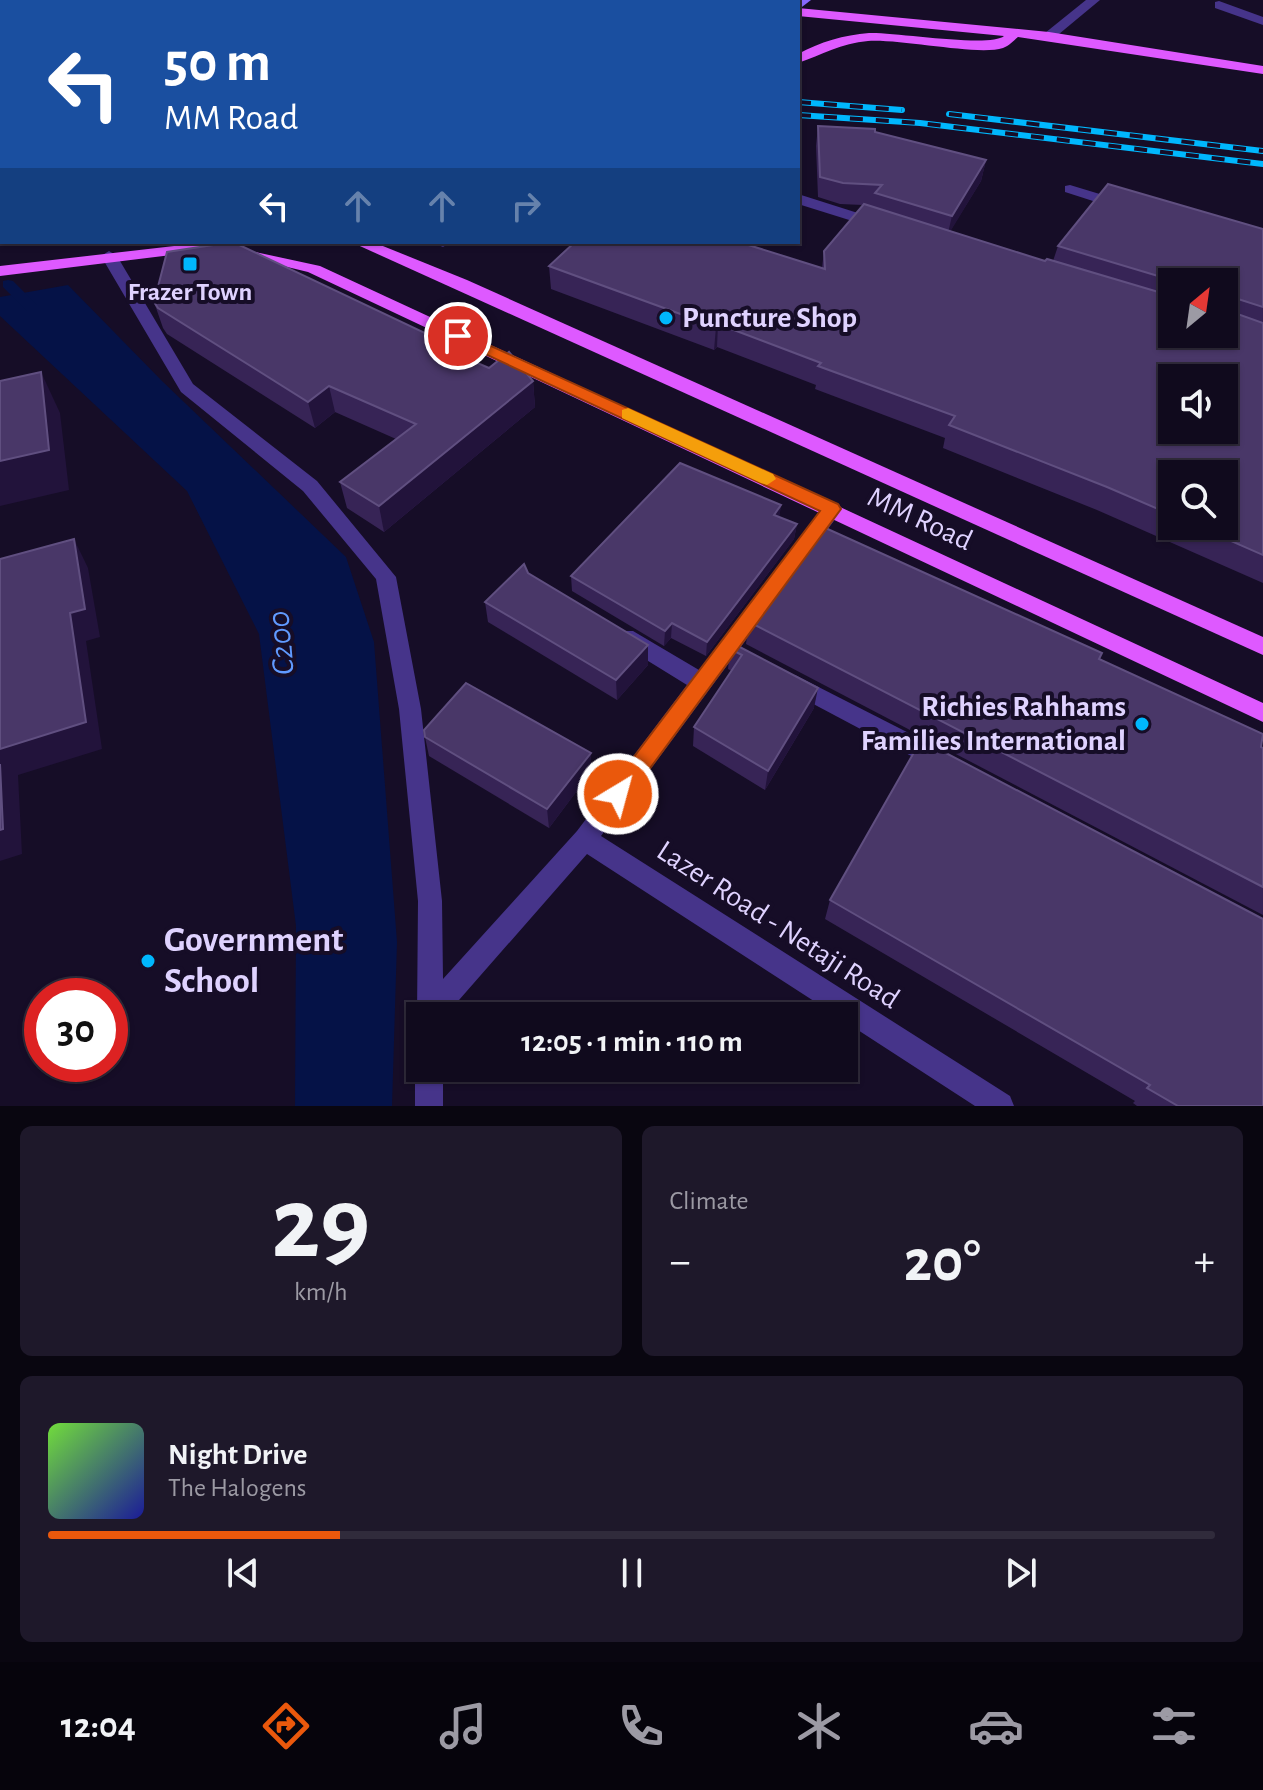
<!DOCTYPE html>
<html lang="en">
<head>
<meta charset="utf-8">
<style>
	:root { --surface:#100a1d; --page:#1e182a; --text:#f1f3f6; --muted:#9c9aa4; --line:#302b3b; --accent:#ea580c }
	body { margin:0; font-family:"Alegreya Sans",sans-serif; background:var(--page); color:var(--text); height:100vh; display:flex; flex-direction:column; font-size:30px; white-space:nowrap }
	* { box-sizing:border-box; margin:0 }
	p { font-size:26px; color:var(--muted) }
	.icon { flex:none; width:44px; height:44px; fill:none; stroke:currentColor; stroke-width:2; stroke-linecap:round; stroke-linejoin:round }
	.map { position:relative; height:1106px; overflow:hidden }
	.drawer { display:flex; flex-direction:column; gap:20px; padding:20px; background:#090610; flex:1 }
	.drawer>* { flex:none }
	.guide { position:absolute; left:0px; top:0px; width:800px; height:244px; box-shadow:0 2px 6px #0004,0 0 0 2px var(--line); background:#1a4fa0; color:#fff; overflow:hidden }
	.needle { width:52px; rotate:29deg }
	.tools { position:absolute; left:1158px; top:268px; display:grid; gap:16px }
	.tools a { display:grid; place-items:center; width:80px; height:80px; border-radius:0px; background:var(--surface); box-shadow:0 2px 6px #0004,0 0 0 2px var(--line); font-size:40px }
	.speed { position:absolute; left:24px; top:978px; display:flex; gap:16px; font-size:40px; font-weight:700; text-align:center }
	.speed>* { display:grid; place-content:center; width:104px; height:104px; border-radius:50%; background:var(--surface); box-shadow:0 2px 6px #0004,0 0 0 2px var(--line); line-height:1 }
	.speed .limit { border:12px solid #d22; background:#fff; color:#111 }
	.pin { position:absolute; display:grid; place-items:center; width:68px; height:68px; color:#fff; margin:-34px; border:4px solid #fff; border-radius:50%; box-shadow:0 2px 8px #0007 }
	.me { position:absolute; width:88px; margin:-44px; rotate:37deg; stroke-linejoin:round; filter:drop-shadow(0 0 6px #0008) }
	.turn { display:flex; align-items:center; gap:28px; height:168px; padding:0 32px; font-size:36px }
	.turn .icon { width:104px; height:104px; stroke-width:2.5 }
	.turn b { display:block; font-size:56px; line-height:68px }
	.lanes { display:flex; align-items:center; height:76px; padding:0 32px; background:#0003; justify-content:center; gap:40px; direction:ltr }
	.lanes .off { opacity:.35 }
	.big { font-size:60px; font-weight:700; line-height:1.1 }
	.drawer .card { flex:1; display:flex; flex-direction:column; justify-content:center; gap:12px; min-width:0; padding:0 28px; border-radius:12px; background:var(--page) }
	.drawer .dial { align-items:center; gap:0 }
	.dial b { font-size:104px; line-height:1 }
	.song { display:flex; align-items:center; gap:24px }
	.cover { width:96px; height:96px; border-radius:12px; background:linear-gradient(135deg,hsl(100 70% 55%),hsl(240 70% 35%)) }
	.played { height:8px; border-radius:4px; background:linear-gradient(90deg,var(--accent) 25%,var(--line) 25%) }
	.keys { display:flex; justify-content:space-around; direction:ltr }
	.heat { display:flex; justify-content:space-between; align-items:center; font-size:44px; direction:ltr }
	.drawer .tiles { flex:1; display:grid; gap:20px; grid-template-columns:1fr 1fr }
	.card:last-child { grid-column:span 2 }
	.trip { position:absolute; left:406px; top:1002px; width:452px; height:80px; border-radius:0px; background:var(--surface); box-shadow:0 2px 6px #0004,0 0 0 2px var(--line); font-weight:700; line-height:80px; text-align:center }
	.tab-bar { display:flex; height:128px; justify-content:space-around; align-items:center; background:#06040c; color:var(--muted) }
	.tab-bar .icon { width:56px; height:56px }
	.tab-bar .current { color:var(--accent) }
	.tab-bar b { font-size:36px; color:var(--text) }
	.map>svg:first-child { display:block }
</style>
</head>
<body>
<div class="map">
<svg width="1263" height="1106" viewBox="0 0 1263 1106">
	<rect width="100%" height="100%" fill="#160d27"/>
	<path fill="#051247" d="M68 285 162 381 346 557 374 642 397 942 392 1106H295L296 926 259 634 187 491 0 316V297Z"/>
	<g fill="none" stroke-linecap="round" stroke-linejoin="round">
		<path fill="#051247" fill-rule="evenodd" d="M8 280 13 281 37 305V311H27L3 287V281Z"/>
		<g fill="#46348a" fill-rule="evenodd">
			<path d="M1219 1 1263 17V25L1215 8V2Z"/>
			<path d="M431 242H451L443 247Z"/>
		</g>
		<g fill="#46348a" fill-rule="evenodd">
			<rect x="648" y="0" width="12" height="2"/>
			<path d="M1086 0H1100L1053 39H1045V33Z"/>
			<path d="M1070 185 1126 202 1129 205 1121 210 1065 192V186Z"/>
			<path d="M798 194 883 221 886 224 878 229 798 204Z"/>
			<path d="M109 251 117 256 193 384 317 481 396 577 421 709 442 901 443 979 577 831 687 685 619 643 615 637 619 631H633L699 670 825 504H839L842 509 839 514 601 836 1010 1096 1014 1106H975L844 1021V1016H837L587 854 445 1016H420V1024L417 1016 418 901 399 709 376 579 303 491 181 392 101 256Z"/>
			<path d="M795 675 948 753 951 760 948 767 940 770 932 767 787 690 784 684 787 678Z"/>
			<path d="M419 1058 420 1068H443V1106H415V1068Z"/>
		</g>
		<g fill="#8869ff" fill-rule="evenodd">
			<path d="M274 0H332L333 2H275Z"/>
			<path d="M576 0H624L625 2H577Z"/>
			<path d="M746 0H760L745 2Z"/>
			<path d="M798 0H811L798 10Z"/>
		</g>
		<g fill="#de59ff" fill-rule="evenodd">
			<path d="M798 8 1049 32 1263 66V74L1018 37C1013 41 1009 46 1003 48 978 56 903 39 868 41 841 43 822 55 798 63V54C820 42 844 35 869 33 896 32 990 48 1004 36L798 16Z"/>
			<path d="M2 230V240L0 241V231Z"/>
			<path d="M209 242 320 266 1263 703V722L308 272 271 263 196 252 0 276V266Z"/>
			<path d="M351 242H373L467 280 1263 637V655Z"/>
		</g>
		<defs>
			<g id="rail">
				<path d="M798 102 902 110"/>
				<path d="M949 114 1263 151"/>
				<path d="M798 115 920 123 1263 164"/>
			</g>
		</defs>
		<use href="#rail" stroke="#00b7fd" stroke-width="6"/>
		<use href="#rail" stroke="#160d27" stroke-width="4" stroke-dasharray="13" stroke-linecap="butt"/>
	</g>
	<g fill="#372456" fill-rule="evenodd">
		<path d="M818 126 875 132 986 160 981 181 950 231 1045 261H1053L1058 246 1263 229V583L1097 510 943 448 945 438 815 389 816 385 717 347 714 350 551 289 549 266 822 268 824 251 863 205 840 204 818 197 816 146ZM1172 282H1224L1172 334ZM1172 474 1224 526H1172Z"/>
		<path d="M154 302 465 352 466 358 489 368 533 381 535 407 384 532 347 508 340 482 396 439 335 412 315 428 167 334 163 328Z"/>
		<path d="M781 505 779 517 797 524 794 539 706 656 671 638 664 646 572 591 571 576Z"/>
		<path d="M485 602 648 665 617 700 488 622Z"/>
		<path d="M749 622 1099 659 1263 748V915L746 644Z"/>
		<path d="M734 644 814 708 765 790 693 746 694 727 732 671 728 669 730 649Z"/>
		<path d="M425 737 591 772 549 828 429 756Z"/>
		<path d="M830 900 1263 1106H1137L1133 1103 1135 1101 825 919Z"/>
	</g>
	<g fill="#22133b">
		<path d="M986 160 981 181 947 237 952 216Z"/>
		<path d="M718 324 717 347 714 350 716 327Z"/>
		<path d="M41 372 60 413 69 490 0 506V461Z"/>
		<path d="M533 381 535 407 384 532 379 506Z"/>
		<path d="M329 386 335 412 315 428 308 402Z"/>
		<path d="M781 505 779 520 774 515Z"/>
		<path d="M797 524 794 539 706 656 707 642Z"/>
		<path d="M74 539 88 568 100 637 86 641 102 749 18 775 22 854 0 861V749L70 613Z"/>
		<path d="M672 623 671 638 664 646 665 631Z"/>
		<path d="M648 645V665L617 700 616 680Z"/>
		<path d="M818 688 814 708 765 790 768 771Z"/>
		<path d="M591 753V772L549 828 547 809Z"/>
	</g>
	<g fill="#493768" stroke="#604f80" stroke-width="2" fill-rule="evenodd">
		<path d="M818 126 875 129V132L986 160 952 216 875 193 882 185 843 183 820 177Z"/>
		<path d="M1108 184 1263 229V307L1235 298 1229 311 1263 323V555L1197 526H1224V474H1172V515L1107 487 949 425 955 416 818 366 821 363 718 324 716 327 549 266 575 242H739L825 269 824 251 864 204 1045 261 1047 259 1172 296V334H1224V282H1178L1058 246ZM1172 378H1224V430H1172Z"/>
		<path d="M233 242 465 352 461 356 489 368 509 352 533 381 379 506 340 482 416 424 329 386 308 402 158 308 154 302 167 252Z"/>
		<path d="M41 372 49 450 0 461V381Z"/>
		<path d="M680 463 781 505 774 515 797 524 707 642 672 623 665 631 571 576Z"/>
		<path d="M821 526 1102 653 1099 659 1263 734 1261 747 1263 748V887L749 622Z"/>
		<path d="M74 539 85 609 70 613 86 722 0 749V559Z"/>
		<path d="M524 564 528 573 648 645 616 680 485 602Z"/>
		<path d="M734 644 818 688 768 771 694 727 742 655 730 649Z"/>
		<path d="M466 683 591 753 547 809 425 737 424 730Z"/>
		<path d="M921 740 1263 919V1106H1178L1147 1088 1150 1085 830 900Z"/>
		<path d="M0 764 3 829 0 830Z"/>
	</g>
	<path fill="#ea580c" stroke="#983908" stroke-width="2" d="M458 331 838 504 841 509 626 801 618 803 611 801 608 794 611 787 820 511 453 339 450 336Z"/>
	<path fill="#f59e0b" d="M628 408 773 474 776 479 767 485 761 483 622 418V410Z"/>
	<g fill="#00b7fd" stroke="#160d27" stroke-width="3">
		<rect x="182" y="256" width="16" height="16" rx="4"/>
		<circle cx="666" cy="318" r="8"/>
		<circle cx="1142" cy="724" r="8"/>
		<circle cx="148" cy="961" r="8"/>
	</g>
	<g text-anchor="middle" dominant-baseline="central" stroke-width="8" stroke-linejoin="round" paint-order="stroke">
		<g font-size="26" font-weight="bold" fill="#dfd2ff" stroke="#160d27">
			<text x="190" y="292">Frazer Town</text>
		</g>
		<g font-size="30" font-weight="bold" fill="#dfd2ff" stroke="#160d27" text-anchor="start">
			<text x="682" y="318">Puncture Shop</text>
			<text x="1126" y="707" text-anchor="end">Richies Rahhams<tspan x="1126" dy="34">Families International</tspan></text>
		</g>
		<g font-size="30" fill="#dfd2ff" stroke="#160d27">
			<text transform="translate(920 519) rotate(25)">MM Road</text>
			<text transform="translate(778 925) rotate(33)">Lazer Road - Netaji Road</text>
		</g>
		<g font-size="32" font-style="italic" fill="#609aff" stroke="#160d27">
			<text transform="translate(281 643) rotate(-95)">C200</text>
		</g>
		<g font-size="36" font-weight="bold" fill="#dfd2ff" stroke="#160d27" text-anchor="start">
			<text x="164" y="940">Government<tspan x="164" dy="41">School</tspan></text>
		</g>
	</g>
</svg>
<div class="tools">
<a><svg class="needle" viewBox="-14 -14 28 28"><path d="M0-13l5 13h-10z" fill="#e53935"/><path d="M0 13l5-13h-10z" fill="#9c9aa4"/></svg></a>
<a><svg class="icon" aria-label="sound" viewBox="0 0 24 24"><path d="M4 9h4l5-4v14l-5-4H4zM17 9q2 3 0 6"/></svg></a>
<a><svg class="icon" aria-label="search" viewBox="0 0 24 24"><circle cx="10" cy="10" r="6"/><path d="M15 15l6 6"/></svg></a>
</div>
<div class="speed"><div class="limit">30</div></div>
<div class="pin" style="left:458px;top:336px;background:#d93025"><svg class="icon" aria-label="arrive" viewBox="0 0 24 24"><path d="M6 21V4h12l-3 4 3 4H6"/></svg></div>
<svg class="me" style="left:618px;top:794px" viewBox="-20 -20 40 40"><circle r="17" fill="#ea580c" stroke="#fff" stroke-width="3"/><path d="M0-11L8 9 0 5-8 9z" fill="#fff"/></svg>
<div class="trip">12:05 · 1 min · 110 m</div>
<div class="guide">
<div class="turn"><svg class="icon" aria-label="left" viewBox="0 0 24 24"><path d="M17 20v-9H6M10 6l-5 5 5 5"/></svg><div><b>50 m</b>MM Road</div></div>
<div class="lanes"><svg class="icon" aria-label="left" viewBox="0 0 24 24"><path d="M17 20v-9H6M10 6l-5 5 5 5"/></svg><svg class="icon off" aria-label="ahead" viewBox="0 0 24 24"><path d="M12 20V5M6 11l6-6 6 6"/></svg><svg class="icon off" aria-label="ahead" viewBox="0 0 24 24"><path d="M12 20V5M6 11l6-6 6 6"/></svg><svg class="icon off" aria-label="right" viewBox="0 0 24 24"><path d="M7 20v-9h11M14 6l5 5-5 5"/></svg></div>
</div>
</div>
<section class="drawer">
<div class="tiles">
<div class="card dial"><b>29</b><p>km/h</p></div>
<div class="card"><p>Climate</p>
<div class="heat"><a>−</a><b class="big">20°</b><a>+</a></div>
</div>
<div class="card">
<div class="song"><i class="cover"></i><div><b>Night Drive</b><p>The Halogens</p></div></div>
<div class="played"></div>
<div class="keys"><svg class="icon" aria-label="previous" viewBox="0 0 24 24"><path d="M18 5L8 12l10 7zM5 5v14"/></svg><svg class="icon" aria-label="pause" viewBox="0 0 24 24"><path d="M8 5v14M16 5v14"/></svg><svg class="icon" aria-label="next" viewBox="0 0 24 24"><path d="M6 5l10 7-10 7zM19 5v14"/></svg></div>
</div>
</div>
</section>
<nav class="tab-bar">
<b>12:04</b>
<svg class="icon current" aria-label="directions" viewBox="0 0 24 24"><path d="M12 3l9 9-9 9-9-9zM9 14v-3h6M13 9l2 2-2 2"/></svg>
<svg class="icon" aria-label="music" viewBox="0 0 24 24"><path d="M9 18V5l10-2v13"/><circle cx="6" cy="18" r="3"/><circle cx="16" cy="16" r="3"/></svg>
<svg class="icon" aria-label="phone" viewBox="0 0 24 24"><path d="M5 4h4l2 5-3 2q2 4 5 5l2-3 5 2v4C11 20 4 13 5 4z"/></svg>
<svg class="icon" aria-label="climate" viewBox="0 0 24 24"><path d="M12 3v18M4 7l16 10M4 17L20 7"/></svg>
<svg class="icon" aria-label="car" viewBox="0 0 24 24"><path d="M5 17H2v-5l4-1 3-4h7l3 4 3 1v5h-3M9 17h6M6 11h13"/><circle cx="7" cy="17" r="2"/><circle cx="17" cy="17" r="2"/></svg>
<svg class="icon" aria-label="filters" viewBox="0 0 24 24"><path d="M4 7h16M4 17h16"/><circle cx="9" cy="7" r="2"/><circle cx="15" cy="17" r="2"/></svg>
</nav>
</body>
</html>
